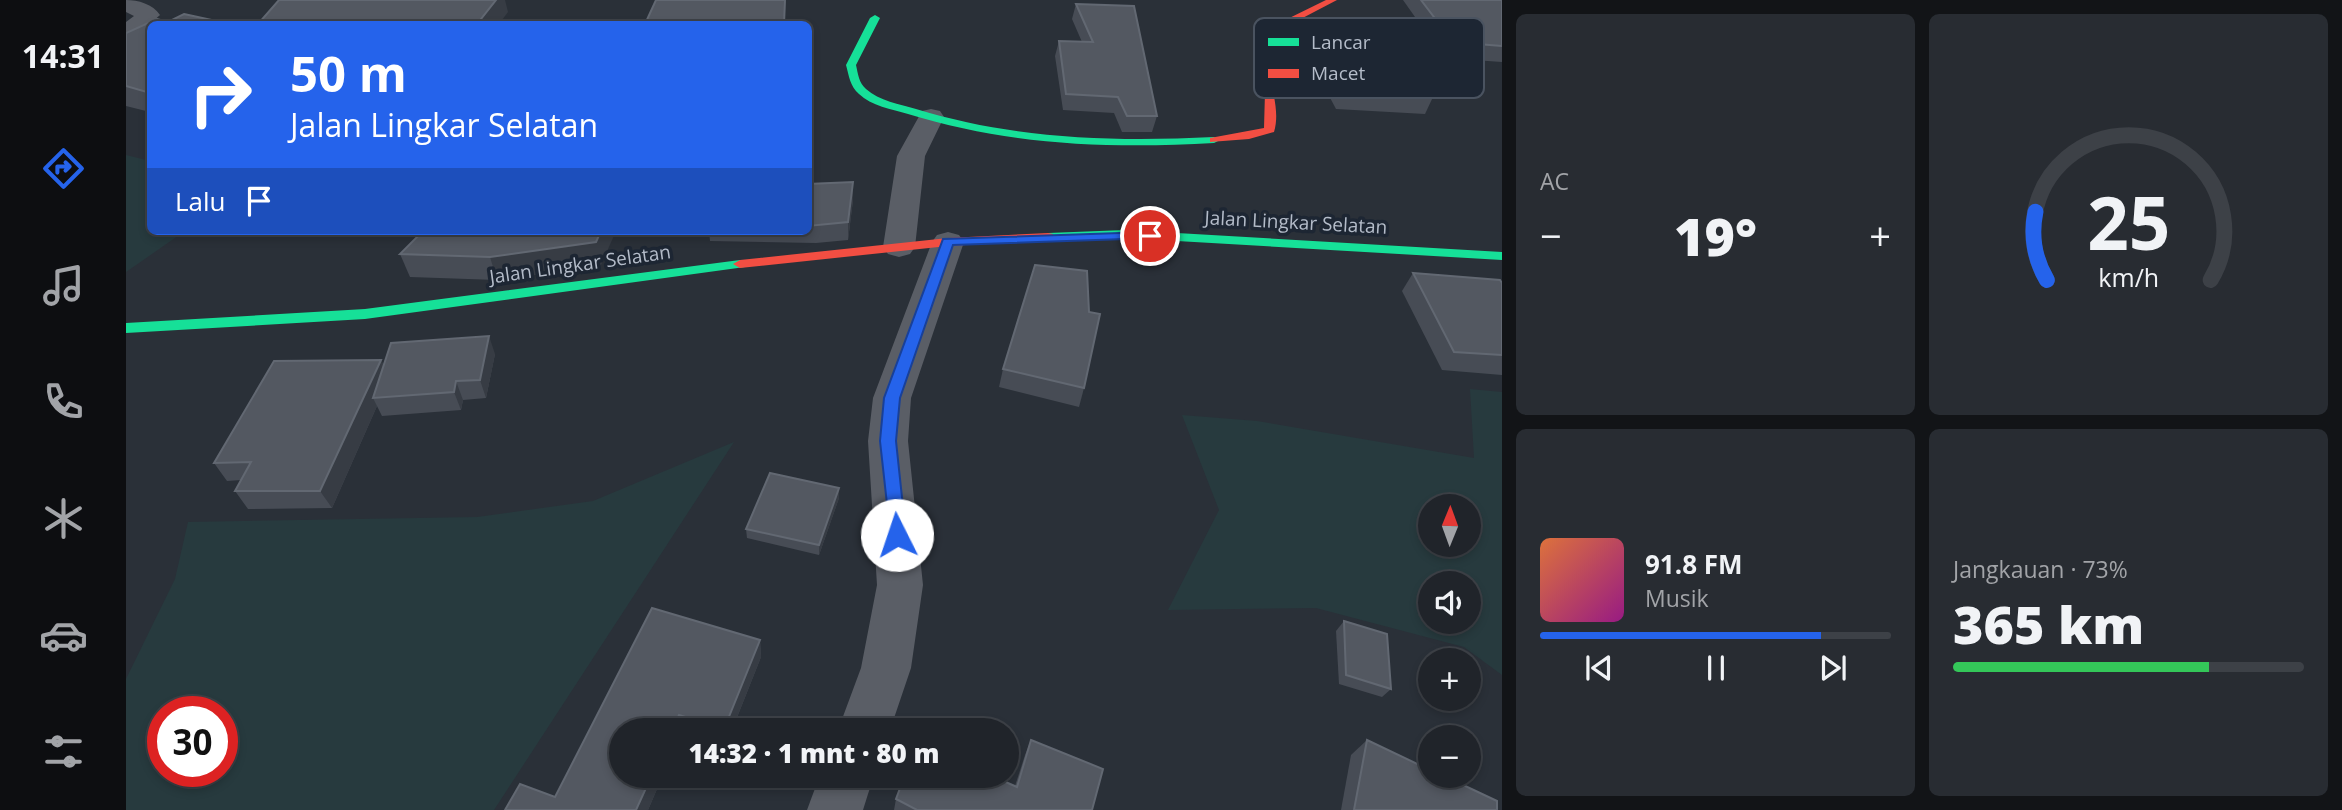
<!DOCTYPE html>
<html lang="id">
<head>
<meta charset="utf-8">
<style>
	:root { --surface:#20242a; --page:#282c32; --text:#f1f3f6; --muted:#a2a4a8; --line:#3d4147; --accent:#2563eb }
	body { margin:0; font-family:"Open Sans",sans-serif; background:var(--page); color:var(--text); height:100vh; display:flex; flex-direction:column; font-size:26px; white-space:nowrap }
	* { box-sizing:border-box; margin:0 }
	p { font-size:23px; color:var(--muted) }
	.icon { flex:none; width:38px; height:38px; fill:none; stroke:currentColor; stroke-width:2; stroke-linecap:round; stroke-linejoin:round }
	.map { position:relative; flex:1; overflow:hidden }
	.details { display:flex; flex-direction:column; gap:14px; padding:14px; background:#121417; width:840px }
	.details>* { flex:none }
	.hud { position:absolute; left:21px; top:21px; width:665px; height:214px; border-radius:10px; box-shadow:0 4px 10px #0003,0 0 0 2px var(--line); background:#2563eb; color:#fff; overflow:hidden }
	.needle { width:46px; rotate:1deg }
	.buttons { position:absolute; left:1292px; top:494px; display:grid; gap:14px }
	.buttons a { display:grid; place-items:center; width:63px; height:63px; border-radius:50%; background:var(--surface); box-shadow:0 4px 10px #0003,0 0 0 2px var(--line); font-size:35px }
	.speed { position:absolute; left:21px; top:696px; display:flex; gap:14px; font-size:35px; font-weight:700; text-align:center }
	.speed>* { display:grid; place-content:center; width:91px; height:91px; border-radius:50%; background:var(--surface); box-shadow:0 4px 10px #0003,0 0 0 2px var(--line); line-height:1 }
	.speed .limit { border:10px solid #d22; background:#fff; color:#111 }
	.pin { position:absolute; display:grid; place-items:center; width:60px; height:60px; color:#fff; margin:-30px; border:4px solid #fff; border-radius:50%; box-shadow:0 2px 7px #0007 }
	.me { position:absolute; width:77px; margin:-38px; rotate:356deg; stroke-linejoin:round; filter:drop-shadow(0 0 5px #0008) }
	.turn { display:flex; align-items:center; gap:24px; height:147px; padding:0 28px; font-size:32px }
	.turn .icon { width:91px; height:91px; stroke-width:2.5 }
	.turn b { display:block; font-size:49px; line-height:60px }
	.then { display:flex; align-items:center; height:66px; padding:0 28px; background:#0003; gap:14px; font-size:26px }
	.big { font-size:52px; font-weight:800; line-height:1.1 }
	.details .card { flex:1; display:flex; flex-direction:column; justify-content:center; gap:10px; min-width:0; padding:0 24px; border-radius:10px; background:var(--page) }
	.details .dial { align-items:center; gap:0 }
	.dial svg { height:182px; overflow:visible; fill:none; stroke:var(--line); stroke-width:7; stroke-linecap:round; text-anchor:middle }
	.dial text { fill:var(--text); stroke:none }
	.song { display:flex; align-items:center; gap:21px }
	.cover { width:84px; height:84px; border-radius:10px; background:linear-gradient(135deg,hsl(20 70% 55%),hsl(310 70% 35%)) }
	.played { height:7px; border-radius:4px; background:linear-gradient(90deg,var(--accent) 80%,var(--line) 80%) }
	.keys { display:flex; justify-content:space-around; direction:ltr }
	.heat { display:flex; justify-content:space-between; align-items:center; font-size:38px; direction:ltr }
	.charge { height:10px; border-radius:5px; background:linear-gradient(90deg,#34c759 73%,var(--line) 0) }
	.details .tiles { flex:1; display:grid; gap:14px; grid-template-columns:repeat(2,1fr) }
	.trip { position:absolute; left:483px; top:718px; width:410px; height:70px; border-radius:35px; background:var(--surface); box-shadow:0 4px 10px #0003,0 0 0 2px var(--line); font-weight:800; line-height:70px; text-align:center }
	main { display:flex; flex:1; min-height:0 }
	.tab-bar { display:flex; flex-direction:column; width:126px; justify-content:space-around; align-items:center; background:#0d0e11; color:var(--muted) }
	.tab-bar .icon { width:49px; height:49px }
	.tab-bar .selected { color:var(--accent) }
	.tab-bar b { font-size:32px; color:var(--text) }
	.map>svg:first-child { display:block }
</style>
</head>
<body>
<main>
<nav class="tab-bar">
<b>14:31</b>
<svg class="icon selected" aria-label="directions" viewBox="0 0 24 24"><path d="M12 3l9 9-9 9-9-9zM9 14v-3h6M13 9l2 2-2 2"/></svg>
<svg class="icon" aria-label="music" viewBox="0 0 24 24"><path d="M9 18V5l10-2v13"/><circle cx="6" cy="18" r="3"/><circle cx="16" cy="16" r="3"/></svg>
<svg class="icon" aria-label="phone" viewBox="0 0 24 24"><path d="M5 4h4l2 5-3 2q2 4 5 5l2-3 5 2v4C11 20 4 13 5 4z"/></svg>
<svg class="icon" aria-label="climate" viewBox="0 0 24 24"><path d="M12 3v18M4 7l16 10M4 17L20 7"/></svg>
<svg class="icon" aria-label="car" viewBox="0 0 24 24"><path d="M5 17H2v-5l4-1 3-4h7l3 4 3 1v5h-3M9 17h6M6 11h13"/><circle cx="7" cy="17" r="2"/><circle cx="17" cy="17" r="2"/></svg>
<svg class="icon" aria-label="filters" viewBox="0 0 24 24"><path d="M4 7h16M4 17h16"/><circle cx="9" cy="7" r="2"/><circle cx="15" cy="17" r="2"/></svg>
</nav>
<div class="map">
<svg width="1376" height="810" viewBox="0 0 1376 810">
	<rect width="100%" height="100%" fill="#2a3038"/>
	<g fill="#273a3e" fill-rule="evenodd">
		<path d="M0 155 24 161V231H59L0 272Z"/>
		<path d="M1344 389 1376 392V675L1338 647 1190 608 1042 610 1093 510 1056 415 1131 421 1348 458ZM1304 506H1342V544H1304ZM1304 583H1342V621H1304Z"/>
		<path d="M608 442 368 810H0V679L49 579 62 522 351 517 467 501ZM37 712H96V772H37Z"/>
	</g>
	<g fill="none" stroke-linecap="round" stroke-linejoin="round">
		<g fill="#5a5e66" fill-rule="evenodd">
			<path d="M0 0C12 0 27 4 34 15L8 38 0 40V22L8 16 0 12Z"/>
			<path d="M805 109 814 111 818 117 799 156 789 247 784 254 773 257 762 254 757 247 771 156 796 111Z"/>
			<path d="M822 232 833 235 838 242 785 398 782 441 797 585 785 668 764 730H712L735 668 751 585 742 441 747 398 806 242 811 235Z"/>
			<path d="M694 775H748L737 810H681Z"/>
		</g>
		<g fill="#16e098" fill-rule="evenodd">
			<path d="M749 15 754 18 730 65C732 74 733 83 740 89 753 101 774 104 790 109 888 139 986 142 1088 137L1094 140 1088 143C983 149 883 145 782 114 766 109 745 106 733 94 724 86 723 76 720 65L744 18Z"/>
			<path d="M999 230 1376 252V260L999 238 922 241 916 237 922 233Z"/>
			<path d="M614 260 619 261V267L239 319 0 333V323L239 309Z"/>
		</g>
		<g fill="#f24e42" fill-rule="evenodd">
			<path d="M1200 0H1211L1146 34C1130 62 1158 99 1148 132L1123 139 1084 142V138L1138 128 1139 92 1130 59V44L1139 30Z"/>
			<path d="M922 233 927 234V240L822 246 614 268 607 264 614 260 822 238Z"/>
		</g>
	</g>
	<g fill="#474c55">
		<path d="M1277 0H1376V62L1318 58Z"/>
		<path d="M950 4 1031 116 1026 132H996L988 113 937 110 929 56 933 41 956 42 946 19Z"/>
		<path d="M58 14 104 24H24V112L0 106V33L31 19 42 22Z"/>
		<path d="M1189 43 1307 97 1299 114 1210 109 1183 58Z"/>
		<path d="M727 182V200L722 240 690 243 584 241 583 231H682V184Z"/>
		<path d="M297 231 475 265 371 280 284 277 274 254Z"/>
		<path d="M1287 273 1376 283V375L1316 370 1276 291Z"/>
		<path d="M963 312 958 388 953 407 873 387 877 369Z"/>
		<path d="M369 354 360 398 337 400 335 410 256 416 251 406 206 508 122 509 109 491 115 480 101 481 88 463 255 360 258 366Z"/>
		<path d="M713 488V498L693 555 621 538 620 529Z"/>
		<path d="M526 608 634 640 635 657 606 730H495V775H537L522 810H379L394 784 429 797Z"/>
		<path d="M1218 621 1265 689 1256 697 1213 684 1210 631Z"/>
		<path d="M905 740 966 810H768L770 799 889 786 899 755Z"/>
		<path d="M1241 740 1371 810H1215L1225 755Z"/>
	</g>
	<g fill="#373c44">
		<path d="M370 0H379L382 12 373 24H351Z"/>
		<path d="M727 182V200L722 240V222Z"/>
		<path d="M475 231H490L475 265 371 280 364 257Z"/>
		<path d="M363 336 369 354 360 398 354 380Z"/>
		<path d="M255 360 264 378 247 398 251 406 206 508 194 491Z"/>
		<path d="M330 381 337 400 335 410 328 392Z"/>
		<path d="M713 488V498L693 555V545Z"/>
		<path d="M634 640 635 657 606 730 598 729Z"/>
		<path d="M553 715 557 730H546Z"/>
		<path d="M526 775H537L522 810H510Z"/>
	</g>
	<g fill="#535861" stroke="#626872" stroke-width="2">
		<path d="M153 0H370L351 24H132Z"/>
		<path d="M530 0H659L658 24H519Z"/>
		<path d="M1295 0H1376V46L1327 42Z"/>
		<path d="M950 4 1008 6 1031 116H1001L992 97 940 94 933 41 967 42Z"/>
		<path d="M58 14 104 24H24V93L0 86V33L31 19 42 22Z"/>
		<path d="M727 182 722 222 682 226V184Z"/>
		<path d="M297 231H475L470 242 364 257 274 254Z"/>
		<path d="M909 265 961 271 963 312 974 314 958 388 877 369Z"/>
		<path d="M1287 273 1374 280 1376 283V355L1328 352Z"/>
		<path d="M363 336 354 380 330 381 328 392 247 398 265 343Z"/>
		<path d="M255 360 194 491H109L125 462 88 463 148 361Z"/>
		<path d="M644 473 713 488 693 545 620 529Z"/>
		<path d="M526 608 634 640 598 729 553 715 546 730H495V775H526L510 810H379L394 784 429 797Z"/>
		<path d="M1218 621 1261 634 1265 689 1220 675Z"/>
		<path d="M905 740 977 769 966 810H791L770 799 779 775H864L891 787Z"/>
		<path d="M1241 740 1304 770V775H1316L1371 801V810H1228Z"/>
	</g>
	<path fill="#2563eb" stroke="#184099" stroke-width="2" d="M1024 232 1028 233V238L827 245 774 398 770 441 780 535 778 540 771 543 765 540 754 441 758 398 817 239Z"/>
	<g text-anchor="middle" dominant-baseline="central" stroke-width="7" stroke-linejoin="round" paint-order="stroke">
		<g font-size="19" fill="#b4bcc9" stroke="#1d2633">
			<text transform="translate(1170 222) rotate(3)">Jalan Lingkar Selatan</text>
			<text transform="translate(454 264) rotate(-8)">Jalan Lingkar Selatan</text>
		</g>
	</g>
	<rect x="1128" y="18" width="230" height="80" rx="10" fill="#1d2633" stroke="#4a5360" stroke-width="2"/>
	<rect x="1142" y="38" width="31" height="8" fill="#16e098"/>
	<rect x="1142" y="69" width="31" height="9" fill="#f24e42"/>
	<g font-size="19" fill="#b4bcc9">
		<text x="1185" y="49">Lancar</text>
		<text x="1185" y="80">Macet</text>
	</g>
</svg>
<div class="buttons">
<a><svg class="needle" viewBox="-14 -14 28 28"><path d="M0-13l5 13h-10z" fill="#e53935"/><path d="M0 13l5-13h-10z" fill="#a2a4a8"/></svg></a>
<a><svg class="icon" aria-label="sound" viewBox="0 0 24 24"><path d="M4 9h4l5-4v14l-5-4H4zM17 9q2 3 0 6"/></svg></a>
<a>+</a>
<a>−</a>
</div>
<div class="speed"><div class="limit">30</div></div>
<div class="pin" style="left:1024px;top:236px;background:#d93025"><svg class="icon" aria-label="arrive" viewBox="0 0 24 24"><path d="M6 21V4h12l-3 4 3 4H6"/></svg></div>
<svg class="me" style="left:771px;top:535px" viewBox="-20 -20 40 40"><circle r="19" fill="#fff"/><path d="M0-13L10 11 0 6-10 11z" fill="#2563eb"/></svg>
<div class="trip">14:32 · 1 mnt · 80 m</div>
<div class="hud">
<div class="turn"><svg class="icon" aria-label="right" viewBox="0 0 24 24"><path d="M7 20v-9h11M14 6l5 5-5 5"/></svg><div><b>50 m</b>Jalan Lingkar Selatan</div></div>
<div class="then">Lalu<svg class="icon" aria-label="arrive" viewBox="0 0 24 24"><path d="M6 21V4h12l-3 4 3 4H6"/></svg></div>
</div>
</div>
<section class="details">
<div class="tiles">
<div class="card"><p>AC</p>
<div class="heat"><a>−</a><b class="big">19°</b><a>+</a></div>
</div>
<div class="card dial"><svg viewBox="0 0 100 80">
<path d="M14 69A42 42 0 1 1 86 69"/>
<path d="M14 69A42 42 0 0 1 9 39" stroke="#2563eb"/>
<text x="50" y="56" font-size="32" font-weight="700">25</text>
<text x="50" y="72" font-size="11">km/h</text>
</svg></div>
<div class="card">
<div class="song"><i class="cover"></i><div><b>91.8 FM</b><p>Musik</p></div></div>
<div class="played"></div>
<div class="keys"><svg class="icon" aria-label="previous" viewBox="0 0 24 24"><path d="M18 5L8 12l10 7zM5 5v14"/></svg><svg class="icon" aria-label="pause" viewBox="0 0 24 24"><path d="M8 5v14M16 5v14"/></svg><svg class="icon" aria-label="next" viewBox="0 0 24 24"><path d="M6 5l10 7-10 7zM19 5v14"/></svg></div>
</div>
<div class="card"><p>Jangkauan · 73%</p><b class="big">365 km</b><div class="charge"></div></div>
</div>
</section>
</main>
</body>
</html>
